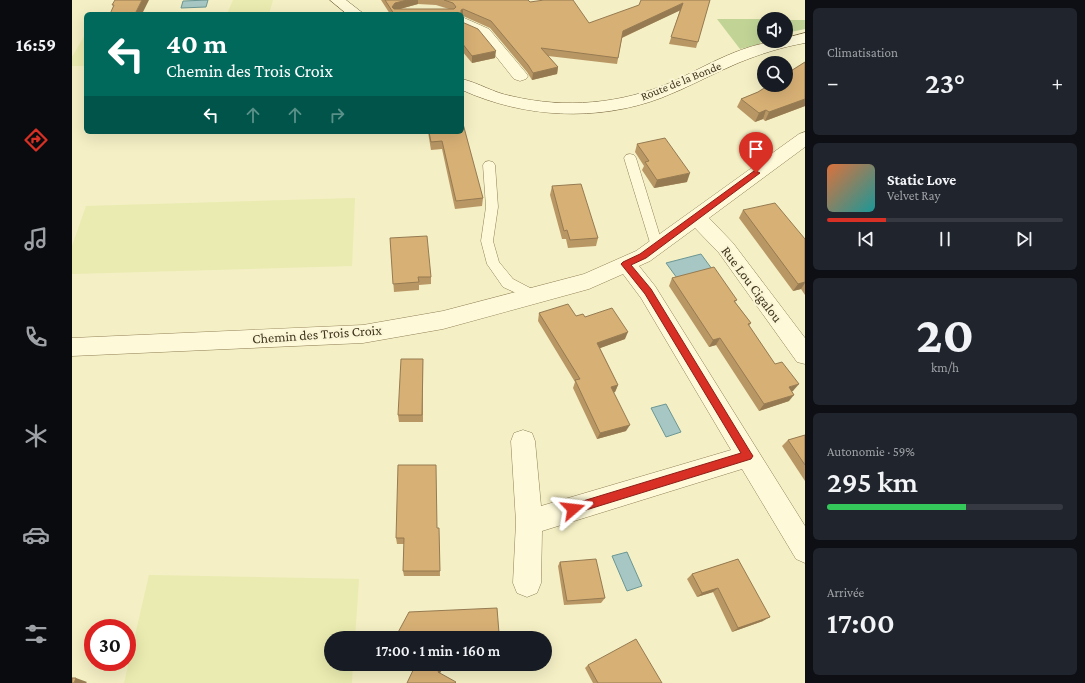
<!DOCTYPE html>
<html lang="fr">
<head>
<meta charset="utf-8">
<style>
	:root { --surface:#171b24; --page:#20242c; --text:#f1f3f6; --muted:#9ea1a6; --line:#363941; --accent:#d93025 }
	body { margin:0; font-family:"Crimson Pro",serif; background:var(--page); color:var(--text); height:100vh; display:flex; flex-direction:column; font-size:15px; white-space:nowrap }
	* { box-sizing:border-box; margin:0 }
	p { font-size:13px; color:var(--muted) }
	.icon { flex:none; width:22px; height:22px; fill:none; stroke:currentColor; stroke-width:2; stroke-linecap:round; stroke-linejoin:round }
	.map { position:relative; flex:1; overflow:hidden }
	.sheet { display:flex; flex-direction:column; gap:8px; padding:8px; background:#0d0f14; width:280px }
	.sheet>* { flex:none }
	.top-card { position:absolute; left:12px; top:12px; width:380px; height:122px; border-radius:6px; box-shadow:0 4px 16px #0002; background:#00695c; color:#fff; overflow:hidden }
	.fabs { position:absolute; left:685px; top:12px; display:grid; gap:8px }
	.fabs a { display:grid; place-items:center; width:36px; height:36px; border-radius:50%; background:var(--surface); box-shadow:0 4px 16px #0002; font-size:20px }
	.speed { position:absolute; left:12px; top:619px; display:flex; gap:8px; font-size:20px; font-weight:700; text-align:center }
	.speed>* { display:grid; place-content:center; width:52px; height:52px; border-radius:50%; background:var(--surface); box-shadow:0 4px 16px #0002; line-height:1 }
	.speed .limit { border:6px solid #d22; background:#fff; color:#111 }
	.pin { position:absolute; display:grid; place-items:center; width:34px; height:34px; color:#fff; margin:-41px -17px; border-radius:50% 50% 50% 0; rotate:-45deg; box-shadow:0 0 4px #0007 }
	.pin .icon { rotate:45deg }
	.me { position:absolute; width:44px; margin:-22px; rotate:73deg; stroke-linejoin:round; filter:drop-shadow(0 0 3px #0008) }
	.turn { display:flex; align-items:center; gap:14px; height:84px; padding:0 16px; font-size:18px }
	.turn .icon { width:52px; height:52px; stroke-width:2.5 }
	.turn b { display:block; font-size:28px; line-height:34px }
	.lanes { display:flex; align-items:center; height:38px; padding:0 16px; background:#0003; justify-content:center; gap:20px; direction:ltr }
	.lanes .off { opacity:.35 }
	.big { font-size:30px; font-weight:600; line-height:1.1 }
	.sheet .widget { flex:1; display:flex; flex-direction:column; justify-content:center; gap:6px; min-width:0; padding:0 14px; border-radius:6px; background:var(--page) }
	.sheet .dial { align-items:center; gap:0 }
	.dial b { font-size:52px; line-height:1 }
	.song { display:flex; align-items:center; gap:12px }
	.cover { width:48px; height:48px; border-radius:6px; background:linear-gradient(135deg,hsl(20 70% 55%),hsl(180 70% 35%)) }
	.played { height:4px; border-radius:2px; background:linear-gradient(90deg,var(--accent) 25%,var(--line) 25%) }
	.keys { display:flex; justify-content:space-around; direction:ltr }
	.heat { display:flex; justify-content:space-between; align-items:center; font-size:22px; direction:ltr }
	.charge { height:6px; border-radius:3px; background:linear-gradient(90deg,#34c759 59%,var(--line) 0) }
	.trip { position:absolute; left:252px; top:631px; width:228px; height:40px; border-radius:20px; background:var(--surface); box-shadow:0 4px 16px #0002; font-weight:600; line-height:40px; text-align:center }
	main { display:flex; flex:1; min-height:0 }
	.menu { display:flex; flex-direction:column; width:72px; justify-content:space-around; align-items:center; background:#090b0e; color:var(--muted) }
	.menu .icon { width:28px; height:28px }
	.menu .on { color:var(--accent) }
	.menu b { font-size:18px; color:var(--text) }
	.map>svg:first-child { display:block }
</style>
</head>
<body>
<main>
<nav class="menu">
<b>16:59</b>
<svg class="icon on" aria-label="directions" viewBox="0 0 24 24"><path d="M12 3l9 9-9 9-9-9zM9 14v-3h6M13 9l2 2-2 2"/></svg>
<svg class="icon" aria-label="music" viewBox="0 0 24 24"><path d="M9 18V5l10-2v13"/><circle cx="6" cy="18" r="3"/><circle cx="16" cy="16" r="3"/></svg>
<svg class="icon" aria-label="phone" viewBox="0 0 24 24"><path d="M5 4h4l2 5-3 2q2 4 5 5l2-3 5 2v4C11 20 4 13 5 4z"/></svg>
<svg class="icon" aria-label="climate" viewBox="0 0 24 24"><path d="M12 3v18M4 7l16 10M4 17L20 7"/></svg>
<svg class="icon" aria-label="car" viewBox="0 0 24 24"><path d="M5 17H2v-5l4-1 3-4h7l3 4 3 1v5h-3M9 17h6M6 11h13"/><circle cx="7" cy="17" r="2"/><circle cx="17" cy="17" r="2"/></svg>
<svg class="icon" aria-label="filters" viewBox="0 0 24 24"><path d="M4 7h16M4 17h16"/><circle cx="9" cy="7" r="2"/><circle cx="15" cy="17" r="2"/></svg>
</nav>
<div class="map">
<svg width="733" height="683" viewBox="0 0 733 683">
	<rect width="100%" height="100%" fill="#f4efc4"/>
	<g fill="#e9ebb0">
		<path d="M161 0H201L197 14H155Z"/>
		<path d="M14 33V66H0V57Z"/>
		<path d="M283 198 280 266 0 274V246L14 206Z"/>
		<path d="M77 575 287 579 283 638H259V664H281L280 683H52Z"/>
	</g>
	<g fill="#c1d496">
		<path d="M645 19H692V37L690 38 688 44 668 49Z"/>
		<path d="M714 20H733V29L714 33Z"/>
	</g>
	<g fill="#a6c7c3" stroke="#6b9794">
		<path d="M136 0 134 7 109 8 111 1Z"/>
		<path d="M629 254 640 269 605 278 594 263Z"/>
		<path d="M594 404 609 432 594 437 579 408Z"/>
		<path d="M555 552 570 586 555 591 540 556Z"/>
	</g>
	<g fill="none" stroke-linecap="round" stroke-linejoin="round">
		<defs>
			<g id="lane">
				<path d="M558 154 562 155 564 158 591 246 589 249 585 251 581 249 579 246 552 158 554 155Z"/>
				<path d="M417 161 421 162 423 165 426 207 421 241 427 262 441 279 464 291 466 295 464 299 459 300 431 287 415 264 409 241 414 207 411 165 413 162Z"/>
			</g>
			<g id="street">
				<path d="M390 17 417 29 454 73 456 76 454 79 448 81 442 79 407 35 390 27Z"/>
				<path d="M733 132V147L637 218 661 243 733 338V364L725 362 647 253 623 228 578 261 567 266 583 286 733 526V563L724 559 670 469 470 531 469 583 465 593 455 597 445 593 441 583 444 522 439 441 442 433 451 430 460 433 463 441 469 506 659 450 569 298 551 274 517 289 371 329 291 343 0 356V338L291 325 371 311 512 274 564 251 727 134Z"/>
			</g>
			<g id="secondary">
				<path d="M258 0H274L292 14H275Z"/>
				<path d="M733 33V43C710 47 688 54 666 63 640 74 615 88 589 98 525 122 452 118 390 90V79C407 83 422 93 439 96 493 109 549 104 600 82 635 66 674 41 714 41V38Z"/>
			</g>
		</defs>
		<use href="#lane" stroke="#928157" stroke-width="1"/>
		<use href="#street" stroke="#928157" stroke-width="1"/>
		<use href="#secondary" stroke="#74623a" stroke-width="1"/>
		<use href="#lane" fill="#fdf9d9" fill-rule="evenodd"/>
		<use href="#street" fill="#fdf9d9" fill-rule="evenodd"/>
		<use href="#secondary" fill="#fdf9d9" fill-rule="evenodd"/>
	</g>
	<g fill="#b99765" fill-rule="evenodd">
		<path d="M309 0H456L458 2 517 23 638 0 624 48 597 44 608 10 550 38 545 64 476 56 486 67 485 74 460 80 455 72 418 28 391 16H390V14H318ZM346 4 364 5 377 9H328Z"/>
		<path d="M390 22 423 58 400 63 390 51Z"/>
		<path d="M733 62V106L693 121 691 119 683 122 665 107 669 99 686 92Z"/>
		<path d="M356 132H390L411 198 410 206 383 209 370 149 359 150Z"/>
		<path d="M565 144 615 182 582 188 570 170 572 166 563 152Z"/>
		<path d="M480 186 526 238 524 246 496 248 494 239H490L478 195Z"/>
		<path d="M671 210 733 239V295L729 289 721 291 667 218Z"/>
		<path d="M318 238 359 277V284L347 285V290L322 292Z"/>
		<path d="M600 278 665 300 663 302 679 323 677 326 721 391H720L717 401 687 411 644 345 637 347 597 286Z"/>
		<path d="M467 313 513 317 553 339 528 348 546 385 543 392 541 393 554 431 525 439 501 388 503 382 466 321Z"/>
		<path d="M351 359V422H327L326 415Z"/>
		<path d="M733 435V481L710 446 716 440Z"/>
		<path d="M365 528H367L368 576H332L331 571 332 544H325L324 538Z"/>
		<path d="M666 559 691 621 660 632 641 592 625 597 615 579 620 574Z"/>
		<path d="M488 562 533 598 529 603 492 605 486 566Z"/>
		<path d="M427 633 425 638H323Z"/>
		<path d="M516 665 590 683H521L513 668Z"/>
	</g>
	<g fill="#967b52">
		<path d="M70 0H77L70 14H63Z"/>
		<path d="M335 0H346V4L324 10 321 13 320 7 323 3Z"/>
		<path d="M611 3 609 10 549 38 551 31Z"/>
		<path d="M391 9V16H390V14H389V10Z"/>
		<path d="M424 51 423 58 400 63V56Z"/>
		<path d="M486 67 485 74 460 80 461 73Z"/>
		<path d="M733 99V106L693 121 697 112Z"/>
		<path d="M694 110 691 119 683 122 687 113Z"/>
		<path d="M618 173 615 182 582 188 585 180Z"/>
		<path d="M733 282V283L729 289 721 291 726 284Z"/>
		<path d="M556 332 553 339 523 350 525 343Z"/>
		<path d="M648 338 644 345 637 347 641 340Z"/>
		<path d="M727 384 721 391 711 394 717 387Z"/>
		<path d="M546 385 543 392 536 394 539 387Z"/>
		<path d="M722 395 717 401 687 411 692 404Z"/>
		<path d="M558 425 554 431 525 439 528 433Z"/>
		<path d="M646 588 641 592 625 597 630 593Z"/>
		<path d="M698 617 691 621 660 632 666 628Z"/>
		<path d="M370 664H373L366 677V672Z"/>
		<path d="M4 678 15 682 14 683H2Z"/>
	</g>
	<g fill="#d7b075" stroke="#967b52">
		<path d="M43 0H70L63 14H38L42 5H40Z"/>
		<path d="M313 0H335L323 3 320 7 322 9H382L384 7 381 3 372 0H456L458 2 472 0H501L517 23 567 5 569 0H638L626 42 599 37 611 3 551 31 546 58 469 48 486 67 461 73 456 65 419 21 391 9 389 10V14H322Z"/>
		<path d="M390 22 406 29 424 51 400 56 390 43Z"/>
		<path d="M733 62V99L697 112 694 110 687 113 669 99 686 92 697 85H714V74Z"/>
		<path d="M390 120 411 198 384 201 370 141 359 142 357 132H390Z"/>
		<path d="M593 138 618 173 585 180 573 162 577 161 565 144Z"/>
		<path d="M509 184 526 238 498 240 495 230 492 231 480 186Z"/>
		<path d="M703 203 733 239V282L726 284 671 210Z"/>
		<path d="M355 236 359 277H346L347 282 321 284 318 238Z"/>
		<path d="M642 267 665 300 662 301 679 323 676 324 703 364 710 362 727 384 717 387 722 395 692 404 648 338 641 340 600 278Z"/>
		<path d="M496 304 504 316 511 314 513 317 540 308 556 332 525 343 546 385 539 387 558 425 528 433 503 380 508 379 467 313Z"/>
		<path d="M329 359H351L350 415H326Z"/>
		<path d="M733 435V465L716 440Z"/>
		<path d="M326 465H364L365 528H367L368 571H331L332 538H324Z"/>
		<path d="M524 559 533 598 495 601 488 562Z"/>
		<path d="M666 559 698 617 666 628 646 588 630 593 620 574Z"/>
		<path d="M425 608 427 633 384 636 383 638H323L337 612Z"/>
		<path d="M564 639 590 683H526L516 665Z"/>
		<path d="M344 664H370L366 672 384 682 383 683H335Z"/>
		<path d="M0 678H4L2 683H0Z"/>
	</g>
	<path fill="#d93025" stroke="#8d1f18" d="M682 171H684L688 173 574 258 559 265 579 289 679 453 681 456 679 459 501 514 497 513 495 509 497 505 501 504 669 453 573 294 549 264 551 262 568 254Z"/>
	<g text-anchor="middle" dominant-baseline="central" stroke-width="4" stroke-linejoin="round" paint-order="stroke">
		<g font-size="12" fill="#40341d" stroke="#faf6d5">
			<text transform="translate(609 81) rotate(-22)">Route de la Bonde</text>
		</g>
		<g font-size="14" fill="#40341d" stroke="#faf6d5">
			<text transform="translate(680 284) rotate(53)">Rue Lou Cigalou</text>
			<text transform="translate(245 334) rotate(-4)">Chemin des Trois Croix</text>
		</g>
	</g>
</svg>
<div class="fabs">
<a><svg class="icon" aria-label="sound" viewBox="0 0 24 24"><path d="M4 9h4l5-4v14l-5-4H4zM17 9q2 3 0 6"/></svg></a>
<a><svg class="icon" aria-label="search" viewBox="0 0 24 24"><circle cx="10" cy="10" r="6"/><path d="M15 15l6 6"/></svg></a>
</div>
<div class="speed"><div class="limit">30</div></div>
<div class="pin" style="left:684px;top:173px;background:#d93025"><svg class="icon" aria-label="arrive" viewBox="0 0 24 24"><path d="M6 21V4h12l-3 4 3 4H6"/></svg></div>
<svg class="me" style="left:501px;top:509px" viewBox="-20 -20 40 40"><path d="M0-17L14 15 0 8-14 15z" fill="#d93025" stroke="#fff" stroke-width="4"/></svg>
<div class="trip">17:00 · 1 min · 160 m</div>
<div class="top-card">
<div class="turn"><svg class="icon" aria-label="left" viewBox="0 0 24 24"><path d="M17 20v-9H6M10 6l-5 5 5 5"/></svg><div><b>40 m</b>Chemin des Trois Croix</div></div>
<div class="lanes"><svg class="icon" aria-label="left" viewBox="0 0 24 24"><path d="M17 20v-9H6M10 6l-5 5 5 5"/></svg><svg class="icon off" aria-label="ahead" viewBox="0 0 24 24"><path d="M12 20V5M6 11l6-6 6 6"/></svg><svg class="icon off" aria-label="ahead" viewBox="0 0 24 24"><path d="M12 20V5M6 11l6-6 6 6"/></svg><svg class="icon off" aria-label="right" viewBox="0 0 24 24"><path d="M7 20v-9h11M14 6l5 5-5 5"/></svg></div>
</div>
</div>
<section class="sheet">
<div class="widget"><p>Climatisation</p>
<div class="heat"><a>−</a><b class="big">23°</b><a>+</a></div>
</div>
<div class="widget">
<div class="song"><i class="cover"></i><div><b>Static Love</b><p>Velvet Ray</p></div></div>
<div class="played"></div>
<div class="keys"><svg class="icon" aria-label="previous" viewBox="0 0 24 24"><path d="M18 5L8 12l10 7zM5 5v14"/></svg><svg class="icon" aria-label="pause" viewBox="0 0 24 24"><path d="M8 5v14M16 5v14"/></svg><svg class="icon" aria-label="next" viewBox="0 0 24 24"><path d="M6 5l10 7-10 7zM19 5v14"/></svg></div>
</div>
<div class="widget dial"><b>20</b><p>km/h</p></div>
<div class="widget"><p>Autonomie · 59%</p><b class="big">295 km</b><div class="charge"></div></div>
<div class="widget"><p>Arrivée</p><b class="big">17:00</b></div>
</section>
</main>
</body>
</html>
